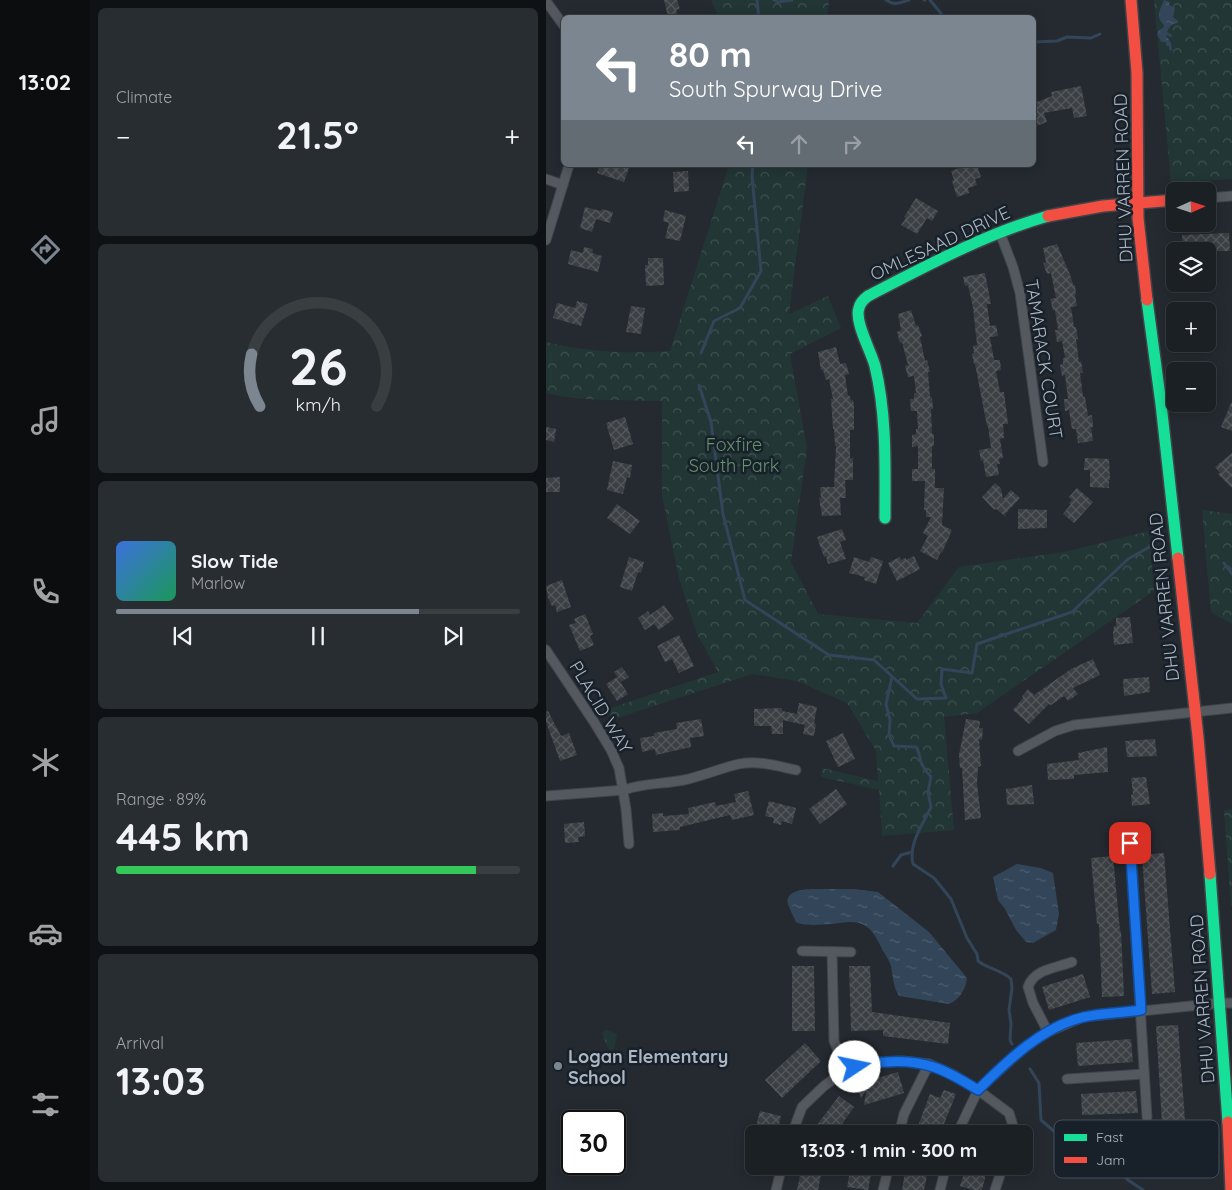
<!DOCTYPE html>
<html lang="en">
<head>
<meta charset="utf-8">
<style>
	:root { --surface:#1b2024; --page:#282d31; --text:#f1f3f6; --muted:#a0a3a6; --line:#393e41; --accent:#7c8690 }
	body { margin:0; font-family:Quicksand,sans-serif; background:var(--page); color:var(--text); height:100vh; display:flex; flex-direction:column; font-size:19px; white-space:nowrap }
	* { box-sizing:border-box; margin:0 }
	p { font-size:16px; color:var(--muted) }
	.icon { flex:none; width:28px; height:28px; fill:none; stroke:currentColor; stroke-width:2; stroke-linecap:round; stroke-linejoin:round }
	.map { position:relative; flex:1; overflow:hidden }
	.panel { display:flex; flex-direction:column; gap:8px; padding:8px; background:#0f1214; width:456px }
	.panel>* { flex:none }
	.banner { position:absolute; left:15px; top:15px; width:475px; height:152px; border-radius:8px; box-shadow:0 2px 12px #0003,0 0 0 1px var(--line); background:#7c8690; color:#fff; overflow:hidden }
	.needle { width:32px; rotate:87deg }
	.fabs { position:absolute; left:620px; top:182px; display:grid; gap:10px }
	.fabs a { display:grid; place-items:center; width:50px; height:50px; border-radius:8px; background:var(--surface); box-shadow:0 2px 12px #0003,0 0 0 1px var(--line); font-size:25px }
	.speed { position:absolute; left:15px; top:1110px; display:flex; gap:10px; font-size:25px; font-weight:700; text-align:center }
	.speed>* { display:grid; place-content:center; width:65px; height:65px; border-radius:50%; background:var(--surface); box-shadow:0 2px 12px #0003,0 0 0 1px var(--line); line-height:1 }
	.speed .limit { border:2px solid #111; border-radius:8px; background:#fff; color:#111 }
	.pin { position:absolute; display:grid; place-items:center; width:42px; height:42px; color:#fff; margin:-21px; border-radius:10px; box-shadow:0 2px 8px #0006 }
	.me { position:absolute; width:55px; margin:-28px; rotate:79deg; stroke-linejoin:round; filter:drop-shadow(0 0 4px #0008) }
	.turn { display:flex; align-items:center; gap:18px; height:105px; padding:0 25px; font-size:22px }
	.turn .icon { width:65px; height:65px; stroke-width:2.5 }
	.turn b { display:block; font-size:35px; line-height:42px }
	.lanes { display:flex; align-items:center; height:48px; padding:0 25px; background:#0003; justify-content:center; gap:25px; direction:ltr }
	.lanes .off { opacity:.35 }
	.big { font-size:38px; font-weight:700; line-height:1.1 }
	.panel .card { flex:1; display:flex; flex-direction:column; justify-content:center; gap:8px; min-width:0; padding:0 18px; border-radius:8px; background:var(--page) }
	.panel .dial { align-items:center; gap:0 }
	.dial svg { height:130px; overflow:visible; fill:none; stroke:var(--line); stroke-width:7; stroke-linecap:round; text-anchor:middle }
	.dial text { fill:var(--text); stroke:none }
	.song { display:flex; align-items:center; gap:15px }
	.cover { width:60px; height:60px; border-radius:8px; background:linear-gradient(135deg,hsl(220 70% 55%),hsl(150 70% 35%)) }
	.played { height:5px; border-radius:2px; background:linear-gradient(90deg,var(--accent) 75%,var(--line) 75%) }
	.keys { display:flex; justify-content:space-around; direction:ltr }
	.heat { display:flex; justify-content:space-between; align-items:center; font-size:28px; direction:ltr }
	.charge { height:8px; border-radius:4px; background:linear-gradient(90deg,#34c759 89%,var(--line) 0) }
	.trip { position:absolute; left:199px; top:1125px; width:288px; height:50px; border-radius:8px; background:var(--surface); box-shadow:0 2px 12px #0003,0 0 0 1px var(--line); font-weight:700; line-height:50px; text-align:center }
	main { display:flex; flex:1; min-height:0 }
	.tab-bar { display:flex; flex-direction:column; width:90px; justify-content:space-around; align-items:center; background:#0b0d0e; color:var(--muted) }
	.tab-bar .icon { width:35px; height:35px }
	.tab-bar .selected { color:var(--accent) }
	.tab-bar b { font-size:22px; color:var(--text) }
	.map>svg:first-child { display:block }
</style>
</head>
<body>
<main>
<nav class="tab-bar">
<b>13:02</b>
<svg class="icon selected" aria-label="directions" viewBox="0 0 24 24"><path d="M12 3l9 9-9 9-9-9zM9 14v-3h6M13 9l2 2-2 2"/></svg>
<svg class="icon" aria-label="music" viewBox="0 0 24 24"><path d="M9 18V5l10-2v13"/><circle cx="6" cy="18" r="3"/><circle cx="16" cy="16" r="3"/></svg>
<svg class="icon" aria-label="phone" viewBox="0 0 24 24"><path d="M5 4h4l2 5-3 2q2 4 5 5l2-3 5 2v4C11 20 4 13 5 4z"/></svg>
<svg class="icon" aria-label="climate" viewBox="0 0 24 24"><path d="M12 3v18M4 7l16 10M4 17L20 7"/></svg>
<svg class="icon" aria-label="car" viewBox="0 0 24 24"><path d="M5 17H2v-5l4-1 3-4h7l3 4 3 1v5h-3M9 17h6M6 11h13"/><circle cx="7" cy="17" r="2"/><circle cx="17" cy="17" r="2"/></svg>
<svg class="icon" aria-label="filters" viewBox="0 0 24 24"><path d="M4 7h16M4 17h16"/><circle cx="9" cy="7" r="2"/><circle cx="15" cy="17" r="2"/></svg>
</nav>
<section class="panel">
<div class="card"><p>Climate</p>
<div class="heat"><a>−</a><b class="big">21.5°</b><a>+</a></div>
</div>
<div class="card dial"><svg viewBox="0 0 100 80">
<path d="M14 69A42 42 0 1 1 86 69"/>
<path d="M14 69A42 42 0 0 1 9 37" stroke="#7c8690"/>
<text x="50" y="56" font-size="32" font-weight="700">26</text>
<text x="50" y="72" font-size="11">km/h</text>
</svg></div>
<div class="card">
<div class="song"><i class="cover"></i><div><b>Slow Tide</b><p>Marlow</p></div></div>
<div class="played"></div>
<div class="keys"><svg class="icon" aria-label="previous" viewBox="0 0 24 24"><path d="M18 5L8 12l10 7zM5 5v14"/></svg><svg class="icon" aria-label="pause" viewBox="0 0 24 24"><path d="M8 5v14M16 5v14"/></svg><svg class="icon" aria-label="next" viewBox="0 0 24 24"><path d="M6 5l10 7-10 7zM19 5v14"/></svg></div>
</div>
<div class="card"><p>Range · 89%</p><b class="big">445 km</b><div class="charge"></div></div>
<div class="card"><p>Arrival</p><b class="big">13:03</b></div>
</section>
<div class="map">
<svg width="686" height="1190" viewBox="0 0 686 1190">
	<defs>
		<pattern id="forest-crowns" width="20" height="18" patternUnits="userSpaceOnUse" patternTransform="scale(1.25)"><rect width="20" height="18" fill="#223636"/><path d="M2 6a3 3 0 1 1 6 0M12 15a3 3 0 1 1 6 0" fill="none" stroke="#3f5151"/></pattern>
		<pattern id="water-ripples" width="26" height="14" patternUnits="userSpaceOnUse" patternTransform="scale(1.25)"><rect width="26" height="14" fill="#324559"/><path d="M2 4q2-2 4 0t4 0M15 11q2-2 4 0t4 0" fill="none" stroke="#4d5e6f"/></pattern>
		<pattern id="building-cross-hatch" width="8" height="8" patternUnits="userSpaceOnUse" patternTransform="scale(1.25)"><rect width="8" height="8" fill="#3b4045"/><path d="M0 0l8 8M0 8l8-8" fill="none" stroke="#55595e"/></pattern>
	</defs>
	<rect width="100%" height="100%" fill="#242a30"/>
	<g fill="url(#forest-crowns)">
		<path d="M165 0H283L281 17 173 18Z"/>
		<path d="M608 0H686V179L625 183Z"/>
		<path d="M183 165H262L243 314 282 296 295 328 244 354 261 448 245 562 272 614 371 623 413 567 518 552 603 531 608 591 431 713 398 717 408 830 336 836 333 790 275 777 276 768 332 781 330 751 301 703 251 681 206 674 68 719 59 710 172 672 151 634 133 579 116 495V401C77 400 38 402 0 393V342C41 352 83 354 124 351Z"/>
		<path d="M656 510 686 514V624L665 612Z"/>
		<path d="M686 809V906H685L678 810Z"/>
		<path d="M60 1030 71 1034 68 1049 65 1050 62 1048 56 1033Z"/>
	</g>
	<g fill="url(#water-ripples)">
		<path d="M618 0 624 2 623 5 629 8 627 17 632 21V23C627 22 622 28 621 32L626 35 625 37 621 35 620 36 625 43 626 50 625 51 623 49V46H620V42H616L611 35 613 30 617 28 618 25C609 17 614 10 618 0Z"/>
		<path d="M471 864 495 868 507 873 513 914 510 930 487 943 480 942 470 930 459 909 452 900 447 877Z"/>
		<path d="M274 889H308L332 892 383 932 421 978C420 989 413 1000 403 1004L353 996C347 987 347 976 345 966 343 960 339 954 336 949 329 934 322 921 303 922 291 923 260 928 250 922 247 916 244 910 242 904 238 888 265 889 274 889Z"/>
	</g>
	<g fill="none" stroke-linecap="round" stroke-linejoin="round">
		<g stroke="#324559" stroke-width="3">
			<path d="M211 0 213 18"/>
			<path d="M228 0 232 2 246 0"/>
			<path d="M340 0C349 6 353 3 363 0"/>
			<path d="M378 0H379"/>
			<path d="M384 0 398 17 401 18"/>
			<path d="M488 42 511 41 521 37 545 38 554 34"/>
			<path d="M155 353 168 321 194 308 215 271 206 176 207 165"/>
			<path d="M153 385 165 422 177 514 199 600 283 655 328 660 371 699 400 698 395 684 396 669 426 673 431 644 526 612 582 559 607 545"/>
			<path d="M678 563 686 574"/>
			<path d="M346 677 340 704 344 720 343 735 348 746 370 747C374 752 373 757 375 762 377 768 381 772 385 777L382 792 385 807C377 824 362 844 367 864L388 878 405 899 421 938 431 954 432 961C442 969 455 970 465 979L466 988 463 1010 465 1024 464 1040 466 1044"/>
			<path d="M347 866 355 855 366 852"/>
			<path d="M484 1069 493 1083 495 1120 524 1145 556 1151 582 1180 597 1190"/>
		</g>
	</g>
	<g fill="url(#building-cross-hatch)">
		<path d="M118 0H131L134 9 130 10 132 15 122 17Z"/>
		<path d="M535 86 541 116 528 118 526 108 498 113 501 122 488 127V103L506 96 505 92Z"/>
		<path d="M54 165H84L78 182 51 173Z"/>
		<path d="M422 165H431L435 177 429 179 431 185 422 188 423 193 411 197 406 181 408 180 405 171Z"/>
		<path d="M142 171 143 191 128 192 127 172Z"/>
		<path d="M370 198 392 211 386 221 381 218 371 234 355 225 360 218 358 217Z"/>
		<path d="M39 207 55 211 56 209 67 212 64 223 50 219 46 232 34 228Z"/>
		<path d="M119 210 140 216 134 241 119 238 123 223 117 221Z"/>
		<path d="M683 233 684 251H637L636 235Z"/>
		<path d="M511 244 525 277 527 285H529L530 294 529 295 531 306 525 307 528 327H530L532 339H530L533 362 535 361 537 373H534L537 397H539L542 416 546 415 547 427H545L547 441 532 443 530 429H526L523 410 519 411 518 399H522L519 375 516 376 514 365 517 364V358H519L516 341 511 342 509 330H512L509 310H507L504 299 510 298 505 273 501 274 497 263 500 262 497 248Z"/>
		<path d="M38 247 47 249 46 253 56 256 52 272 22 264 25 250 37 253Z"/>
		<path d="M102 258H117L118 285 100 286 99 265H102Z"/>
		<path d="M439 273 445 304H441L444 326 450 325 452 336 444 337 448 360H454L455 370 450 371 454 392H458L462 424H457L458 438 454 439 457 458 453 459 454 464H451L453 475 440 477 437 460 435 461 433 450 445 448 442 426H441L429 364H428L426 354 428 353 427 346 431 345 427 307 422 285 419 286 417 277Z"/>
		<path d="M31 301 42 304 35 326 7 318 11 303 29 308Z"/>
		<path d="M85 306 99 308 95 334 80 332Z"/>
		<path d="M365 310 370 326 372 325 376 336 374 337 379 361 381 360 384 372H382L384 397H386L387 409H385L386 434H388V446H386V469H389V488H398L396 525 406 530 396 553 395 552 391 560 374 551 382 536 377 533 385 517H380V510H378L379 481H366V469H372V446L366 447V435L370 434V429H372L371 411H365L364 399H368V393H370L368 376 362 377 359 366 362 365 356 342 354 343 351 332 355 330 352 314Z"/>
		<path d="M290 347 294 364 300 363 303 374 299 375 302 396H304L305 401 307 400 308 406V430H304V458H307V480H299L300 498H294L295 515 276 516 273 498H275L274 487H288L290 446H289L288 429H287L285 399H287L283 379 280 380 277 370H275L272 352Z"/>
		<path d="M686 401V431L675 427Z"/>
		<path d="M79 417 87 444 68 450 60 423Z"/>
		<path d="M0 427 10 429 8 442 0 440Z"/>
		<path d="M686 453V488L672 474 674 473 669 467Z"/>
		<path d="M539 458 563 459 564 480H563V488L544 487V470H538Z"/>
		<path d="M67 461 86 465 84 478 81 477 77 494 61 490Z"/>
		<path d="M14 477V492H0V478Z"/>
		<path d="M449 483 455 488 457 499 465 490 474 498 459 514 460 517 450 509 448 510 436 497Z"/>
		<path d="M531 488 547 502 528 523 517 514 525 504 523 503 526 500 523 497Z"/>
		<path d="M71 504 94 521 84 534 61 518Z"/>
		<path d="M472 509 501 510V528L472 529Z"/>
		<path d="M296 529 300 540 294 542 300 559 282 564 280 556 278 557 271 537Z"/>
		<path d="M368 556 374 569 351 581 342 563 354 557 355 560 360 558V560Z"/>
		<path d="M83 557 98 562 95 573 92 572 86 591 74 587Z"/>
		<path d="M308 557 323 562 325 557 337 561 330 584 318 580 319 577 303 573Z"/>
		<path d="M16 580 25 607 11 612 9 605 6 606 2 598 0 586Z"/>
		<path d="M118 605 128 619 113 630 108 624 99 630 92 618 102 611 104 615Z"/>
		<path d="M39 614 47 634 44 636 48 645 34 651 23 625 30 623 28 619Z"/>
		<path d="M584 617 587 643 568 645 567 633 568 626H570V618Z"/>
		<path d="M133 635 148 666 133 673 126 659 119 662 111 646Z"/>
		<path d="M547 659 554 675 527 688 532 694 522 701 518 696 505 705 503 704 483 724 467 710 477 698 476 696 482 689 488 695 525 669Z"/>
		<path d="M76 667 83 677 75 682 68 672Z"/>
		<path d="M71 677 82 694 71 701 60 684Z"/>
		<path d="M603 677 604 692 578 696 577 679Z"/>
		<path d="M253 703 271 707 268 723 270 724 268 736 257 734 259 725 237 720V734H226L225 726H208V709L236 708V711L251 714Z"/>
		<path d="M2 711 15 736 23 733 31 755 14 761 0 722V712Z"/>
		<path d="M155 719 158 736 144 738 145 747 110 755 109 749 96 752 94 738 108 736V733L131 729 130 723Z"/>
		<path d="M420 719 434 721 433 728H437L436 740 433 739 435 766 432 767 431 783 435 818 419 820 416 768H414L413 755Z"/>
		<path d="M297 733 309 759 292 767 280 741Z"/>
		<path d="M609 739 611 756 581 757 579 741Z"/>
		<path d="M561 747 562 772 528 775V779L502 780 501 764 533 760 532 753Z"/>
		<path d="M600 777 604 804 586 806 585 795 587 794 585 778Z"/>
		<path d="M486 785 488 804 461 805 460 789Z"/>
		<path d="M290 789 301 804 274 824 263 809Z"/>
		<path d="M202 791 208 815 186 820 184 815 134 827V830L107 832 106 814 117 813V816L143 814 142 808 169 802 170 806 190 802 188 794Z"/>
		<path d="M223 801 250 808 246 824 236 821 235 825 227 823 228 818 219 816Z"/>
		<path d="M38 822 39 836 32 837 33 842 19 843 18 824Z"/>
		<path d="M618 853 629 992 606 994 596 855Z"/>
		<path d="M567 856 574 931H575L578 996 556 997 553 924H551L545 858Z"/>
		<path d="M246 966H268L269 1031H246Z"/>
		<path d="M303 966H324L326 1012 404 1023 402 1044 337 1036V1030L305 1031Z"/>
		<path d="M537 974 544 997 503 1010 496 987Z"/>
		<path d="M632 1025 639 1121 616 1123 610 1026Z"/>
		<path d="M585 1039 587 1062 532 1066 530 1043Z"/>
		<path d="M259 1043 275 1061 236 1098 219 1080Z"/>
		<path d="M352 1072 358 1093 318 1105 320 1091 315 1098 311 1084Z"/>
		<path d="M398 1090 410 1094 394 1134 372 1126 384 1094 394 1098Z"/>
		<path d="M590 1091 592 1113 536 1115 535 1094Z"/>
		<path d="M293 1096 308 1107 289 1134H264Z"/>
		<path d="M214 1111 235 1116 231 1134H208Z"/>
		<path d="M432 1124 459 1131V1134H429Z"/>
		<path d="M256 1166H277L272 1190H251Z"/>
		<path d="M305 1166H327L322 1190 301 1187Z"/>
		<path d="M360 1166H383L378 1190H356Z"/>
		<path d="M420 1166H442L436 1190H428L414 1186Z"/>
	</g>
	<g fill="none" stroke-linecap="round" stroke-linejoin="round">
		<defs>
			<g id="street">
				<path d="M0 1 18 26"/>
				<path d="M0 179 17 185"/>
				<path d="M661 198 686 196"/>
				<path d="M454 233 467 267 474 293 497 462"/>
				<path d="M0 240 23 165"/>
				<path d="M0 650 48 722 65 750 73 768 80 809 83 844"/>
				<path d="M472 751 509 731 528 725 686 708"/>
				<path d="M0 796 78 790C97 783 118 784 138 780 157 776 175 768 193 764 212 760 232 766 250 770"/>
				<path d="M584 843 601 1117"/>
				<path d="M256 951 305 952"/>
				<path d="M286 952 288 1041 300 1070"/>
				<path d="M502 1032 487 1003 482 987C488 969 510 968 526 962"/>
				<path d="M521 1079 598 1074"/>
				<path d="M246 1134 256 1107 278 1086 300 1070 319 1063 357 1061 383 1064 406 1074 432 1090 463 1113 468 1129 467 1134"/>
				<path d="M353 1134 358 1114 383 1064"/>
				<path d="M411 1134 432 1090 479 1047 502 1032 537 1017 674 1003H686"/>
				<path d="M230 1190 236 1166"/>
				<path d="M337 1190 343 1166"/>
				<path d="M394 1190 400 1166"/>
				<path d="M449 1190 457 1166"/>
			</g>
			<g id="fast">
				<path d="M601 300 615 404 632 558"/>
				<path d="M339 518C339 467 341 416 329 366 325 351 308 321 313 308 314 303 318 299 322 296 380 266 439 234 502 216"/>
				<path d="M664 874 682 1122"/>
			</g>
			<g id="jam">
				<path d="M585 0 591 73 592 218 601 300"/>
				<path d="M502 216 557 206 629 200"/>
				<path d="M632 558 652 737 664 874"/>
				<path d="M682 1122 685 1190"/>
			</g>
		</defs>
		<use href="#street" stroke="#404449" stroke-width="11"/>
		<use href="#fast" stroke="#404449" stroke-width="14"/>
		<use href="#jam" stroke="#404449" stroke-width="14"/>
		<use href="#street" stroke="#54595f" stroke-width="9"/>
		<use href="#fast" stroke="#16e098" stroke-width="11"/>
		<use href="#jam" stroke="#f24e42" stroke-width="11"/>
	</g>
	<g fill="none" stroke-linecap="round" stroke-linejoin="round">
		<defs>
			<path id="route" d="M309 1067C319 1063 329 1062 340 1062 379 1059 400 1070 432 1090 460 1062 497 1026 538 1017 556 1013 576 1013 595 1010L584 843"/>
		</defs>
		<use href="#route" stroke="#114b97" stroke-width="12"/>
		<use href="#route" stroke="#1a73e8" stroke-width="9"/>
	</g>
	<circle fill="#7c8690" stroke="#18212a" stroke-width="2" cx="12" cy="1066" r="5"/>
	<g text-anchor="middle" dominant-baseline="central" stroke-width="5" stroke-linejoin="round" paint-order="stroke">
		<g font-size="18" fill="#acb7c3" stroke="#18212a">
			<text transform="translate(577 178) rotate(-92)">DHU VARREN ROAD</text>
			<text transform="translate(394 243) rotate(-25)">OMLESAAD DRIVE</text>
			<text transform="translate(498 359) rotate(81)">TAMARACK COURT</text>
			<text transform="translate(618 597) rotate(-96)">DHU VARREN ROAD</text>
			<text transform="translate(55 707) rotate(59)">PLACID WAY</text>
			<text transform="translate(656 999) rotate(-94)">DHU VARREN ROAD</text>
		</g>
		<g font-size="18" fill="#65936b" stroke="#18212a">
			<text x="188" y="444">Foxfire<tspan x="188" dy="21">South Park</tspan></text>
		</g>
		<g font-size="18" font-weight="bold" fill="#acb7c3" stroke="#18212a" text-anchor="start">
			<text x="22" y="1056">Logan Elementary<tspan x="22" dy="21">School</tspan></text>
		</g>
	</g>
	<rect x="508" y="1120" width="165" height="58" rx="8" fill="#18212a" stroke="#444e58" stroke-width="1"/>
	<rect x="518" y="1134" width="23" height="7" fill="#16e098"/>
	<rect x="518" y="1157" width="23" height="6" fill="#f24e42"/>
	<g font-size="14" fill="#acb7c3">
		<text x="550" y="1142">Fast</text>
		<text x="550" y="1165">Jam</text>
	</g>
</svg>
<div class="fabs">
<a><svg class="needle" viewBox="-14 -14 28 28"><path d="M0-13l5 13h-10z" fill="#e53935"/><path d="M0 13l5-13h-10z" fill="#a0a3a6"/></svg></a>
<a><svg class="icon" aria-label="layers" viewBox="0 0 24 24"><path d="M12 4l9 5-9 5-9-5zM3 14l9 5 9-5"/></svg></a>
<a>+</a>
<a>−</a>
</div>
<div class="speed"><div class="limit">30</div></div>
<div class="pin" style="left:584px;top:843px;background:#d93025"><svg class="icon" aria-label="arrive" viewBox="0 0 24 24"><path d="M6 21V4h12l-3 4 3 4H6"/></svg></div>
<svg class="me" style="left:309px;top:1067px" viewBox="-20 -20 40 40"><circle r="19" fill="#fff"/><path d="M0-13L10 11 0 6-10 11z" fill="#1a73e8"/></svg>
<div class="trip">13:03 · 1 min · 300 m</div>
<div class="banner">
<div class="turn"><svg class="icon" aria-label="left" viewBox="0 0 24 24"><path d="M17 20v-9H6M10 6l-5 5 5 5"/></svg><div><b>80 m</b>South Spurway Drive</div></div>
<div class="lanes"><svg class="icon" aria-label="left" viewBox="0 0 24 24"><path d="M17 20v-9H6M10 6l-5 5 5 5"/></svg><svg class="icon off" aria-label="ahead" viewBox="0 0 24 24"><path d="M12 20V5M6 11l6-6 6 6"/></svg><svg class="icon off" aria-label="right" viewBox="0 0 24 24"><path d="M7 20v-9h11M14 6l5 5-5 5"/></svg></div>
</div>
</div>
</main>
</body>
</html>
